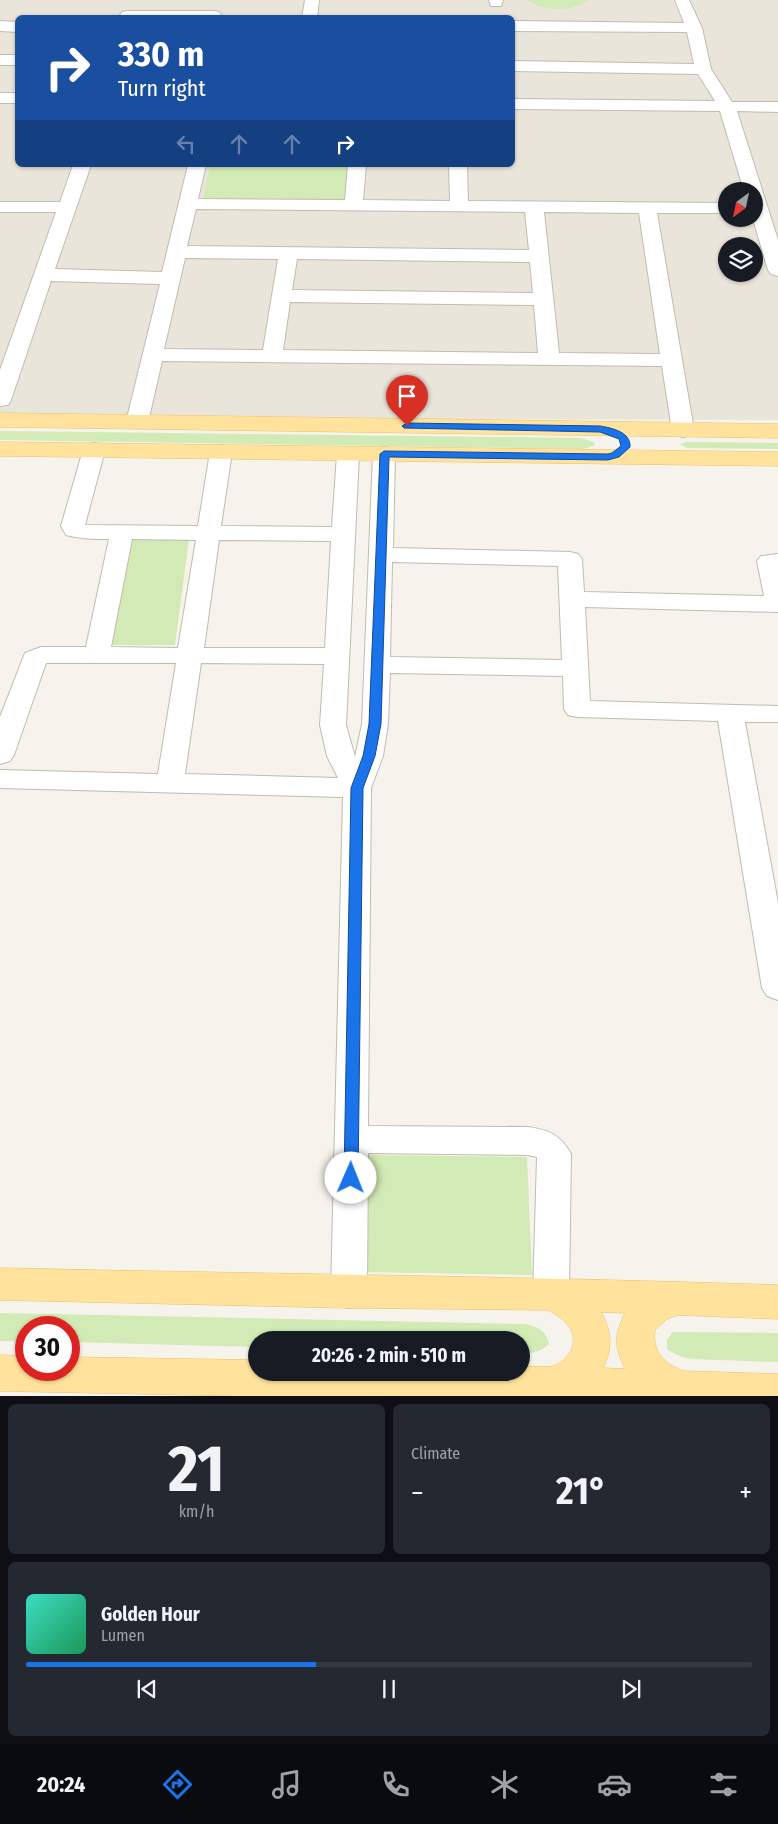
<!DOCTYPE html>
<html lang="en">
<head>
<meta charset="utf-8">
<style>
	:root { --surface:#171b24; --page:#242831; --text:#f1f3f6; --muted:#9ea1a6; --line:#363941; --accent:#1a73e8 }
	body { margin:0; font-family:"Fira Sans Condensed",sans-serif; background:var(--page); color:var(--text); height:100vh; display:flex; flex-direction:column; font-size:19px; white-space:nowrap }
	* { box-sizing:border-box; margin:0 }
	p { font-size:16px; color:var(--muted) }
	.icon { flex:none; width:28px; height:28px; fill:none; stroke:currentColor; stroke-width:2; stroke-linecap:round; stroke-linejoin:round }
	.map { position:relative; height:1396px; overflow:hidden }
	.sheet { display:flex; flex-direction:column; gap:8px; padding:8px; background:#0d0f14; flex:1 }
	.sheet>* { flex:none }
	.guide { position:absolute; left:15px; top:15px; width:500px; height:152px; border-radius:8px; box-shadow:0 1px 4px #0004; background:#1a4fa0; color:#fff; overflow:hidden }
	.needle { width:32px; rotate:213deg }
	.buttons { position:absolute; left:718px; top:182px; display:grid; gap:10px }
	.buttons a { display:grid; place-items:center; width:45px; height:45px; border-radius:50%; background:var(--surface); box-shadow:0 1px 4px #0004; font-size:25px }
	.speed { position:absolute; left:15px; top:1316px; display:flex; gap:10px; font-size:25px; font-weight:700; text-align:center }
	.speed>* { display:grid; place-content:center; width:65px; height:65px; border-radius:50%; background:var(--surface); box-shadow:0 1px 4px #0004; line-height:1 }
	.speed .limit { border:8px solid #d22; background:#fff; color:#111 }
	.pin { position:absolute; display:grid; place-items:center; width:42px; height:42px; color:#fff; margin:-51px -21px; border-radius:50% 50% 50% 0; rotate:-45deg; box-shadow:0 0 5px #0007 }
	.pin .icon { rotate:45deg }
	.me { position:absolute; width:55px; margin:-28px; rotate:1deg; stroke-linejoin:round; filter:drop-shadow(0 0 4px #0008) }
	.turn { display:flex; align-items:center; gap:18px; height:105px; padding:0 20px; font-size:22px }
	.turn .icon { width:65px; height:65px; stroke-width:2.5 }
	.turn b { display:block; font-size:35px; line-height:42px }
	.lanes { display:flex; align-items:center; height:48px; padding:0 20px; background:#0003; justify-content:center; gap:25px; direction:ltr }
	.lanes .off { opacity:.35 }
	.big { font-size:38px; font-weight:700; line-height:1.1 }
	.sheet .widget { flex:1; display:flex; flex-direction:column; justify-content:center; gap:8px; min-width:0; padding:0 18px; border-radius:8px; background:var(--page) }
	.sheet .dial { align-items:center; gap:0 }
	.dial b { font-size:65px; line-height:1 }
	.song { display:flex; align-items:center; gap:15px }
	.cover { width:60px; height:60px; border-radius:8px; background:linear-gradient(135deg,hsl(170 70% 55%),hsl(150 70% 35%)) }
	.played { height:5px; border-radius:2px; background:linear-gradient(90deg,var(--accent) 40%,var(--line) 40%) }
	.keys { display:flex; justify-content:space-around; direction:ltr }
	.heat { display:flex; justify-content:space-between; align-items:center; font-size:28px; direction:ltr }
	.sheet .tiles { flex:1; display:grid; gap:8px; grid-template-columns:1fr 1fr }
	.widget:last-child { grid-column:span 2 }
	.trip { position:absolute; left:248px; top:1331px; width:282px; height:50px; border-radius:25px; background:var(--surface); box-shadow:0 1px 4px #0004; font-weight:700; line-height:50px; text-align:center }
	.dock { display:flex; height:80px; justify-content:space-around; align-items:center; background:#090b0e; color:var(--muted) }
	.dock .icon { width:35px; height:35px }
	.dock .active { color:var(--accent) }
	.dock b { font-size:22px; color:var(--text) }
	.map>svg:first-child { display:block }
</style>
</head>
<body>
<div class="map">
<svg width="778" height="1397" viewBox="0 0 778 1397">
	<rect width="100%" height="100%" fill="#f6f3ec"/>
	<path fill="#eae5da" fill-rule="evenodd" d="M0 0H778V420L121 418 0 416ZM18 18H512V165H18ZM726 191H754V219H726ZM726 246H754V274H726Z"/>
	<g fill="#d2eab5">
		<path d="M527 0H588C574 12 543 12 527 0Z"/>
		<path d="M210 165H348L345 200 203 199Z"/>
		<path d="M0 431 581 438 594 442 595 445 584 449 0 440Z"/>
		<path d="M686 442 778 443V449L687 448 680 444Z"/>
		<path d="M131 539H189L175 645H112Z"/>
		<path d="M369 1155 527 1157 532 1275 365 1272Z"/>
		<path d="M0 1313 525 1324C538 1327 546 1330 549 1344 540 1352 533 1354 521 1353V1340H256V1347L69 1342V1328H26V1341H0Z"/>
		<path d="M673 1332 778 1333V1362L690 1359 677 1355 667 1349V1339Z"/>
	</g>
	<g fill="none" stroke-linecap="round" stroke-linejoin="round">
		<defs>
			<g id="minor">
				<path d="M305 0H319L317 18H302Z"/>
				<path d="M489 0H503L501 6H491Z"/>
				<path d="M675 0H689L702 28 711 69 732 102H778V112L737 111 778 240V276L771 274 768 270 753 219 754 191H744L720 111 512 109V99L715 101 698 74 512 71V61L694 64 687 32 512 31V21L684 23Z"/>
				<path d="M127 11H214L219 12 221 15 220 18H121L120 15 122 12Z"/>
				<path d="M0 21 18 22V32L0 31Z"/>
				<rect x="0" y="55" width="18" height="10"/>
				<rect x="0" y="93" width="18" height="10"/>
				<path d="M73 165H91L55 269 162 272 188 165H206L198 199 345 200 348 165H366L363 200 450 201 449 165H467L468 201 726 203V213H657L694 430 691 435 683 437 675 435 672 430 662 366 162 361 148 422 145 427 137 428 129 427 126 422 160 284 51 281 11 400 8 405 0 406V370L56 212H0V202H60ZM196 209 525 212 529 250 187 246ZM544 212 639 213 660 354 559 353ZM185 258 278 259 263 350 164 349ZM297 259 530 262 533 293 292 290ZM290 302 534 305 538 353 283 350Z"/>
				<path d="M94 443 102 445 105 450 85 525 198 526 210 452 213 447 221 445 229 447 232 452 221 526 332 527 337 454 340 449 348 447 356 449 359 454 346 725 355 757 362 724 373 454 376 449 384 447 392 449 395 454 393 548 570 552 578 554 582 559 584 592 764 596 757 561 761 556 778 554V612L585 607 590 701 778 706V722H745L778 903V1000L767 996 762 988 718 721 577 717 568 715 564 709 563 676 390 673 388 724 383 756 371 788 368 1126 528 1127C549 1130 561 1135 571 1154L569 1294 564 1305 551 1310 538 1305 533 1294 537 1157 528 1155 368 1153 367 1292 362 1303 349 1308 336 1303 331 1292 343 797 0 788V770L158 774 176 663H46L14 755 10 761 0 764V717L25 653 41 647H86L109 539C94 539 80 539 66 535L61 526 83 450 86 445ZM132 539 196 540 178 648 111 647ZM219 540 331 541 325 648H204ZM392 562 558 566 562 660 390 657ZM201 663 324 664 320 725 327 756 338 778 185 774Z"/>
			</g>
			<g id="major">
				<path d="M0 413 778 424V438L0 427Z"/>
				<path d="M0 442 778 452V466L0 456Z"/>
				<path d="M0 1268C259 1274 519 1276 778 1285V1319L678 1315 667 1319 655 1330C652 1351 663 1363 683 1371L778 1374V1397H288L0 1391V1355L26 1356V1370H69V1357L256 1360V1372H521V1366C531 1366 544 1368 553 1366 569 1361 579 1342 570 1328 565 1320 556 1314 548 1310L349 1308 0 1300ZM601 1312 625 1313C614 1336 614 1345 625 1369L603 1368C613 1348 612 1332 601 1312Z"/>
			</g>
		</defs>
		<use href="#minor" stroke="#c2bbae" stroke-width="2"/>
		<use href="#major" stroke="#e6c16a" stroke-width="1"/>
		<use href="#minor" fill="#fff" fill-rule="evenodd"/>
		<use href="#major" fill="#ffe39c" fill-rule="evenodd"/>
	</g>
	<path fill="#1a73e8" stroke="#114b97" d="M407 423 600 426C612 428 631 432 630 447L619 457 608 460 389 457 381 724 375 756 363 788 358 1178 356 1182 351 1184 346 1182 344 1178 351 788 363 756 369 724 380 454 384 451 608 454 612 453 621 446 619 439 600 432 404 428 402 426Z"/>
</svg>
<div class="buttons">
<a><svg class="needle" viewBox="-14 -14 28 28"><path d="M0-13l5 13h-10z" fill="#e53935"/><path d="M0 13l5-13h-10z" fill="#9ea1a6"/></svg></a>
<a><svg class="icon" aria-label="layers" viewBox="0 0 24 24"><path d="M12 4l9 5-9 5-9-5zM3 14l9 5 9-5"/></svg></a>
</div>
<div class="speed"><div class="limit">30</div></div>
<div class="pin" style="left:407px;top:426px;background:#d93025"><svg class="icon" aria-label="arrive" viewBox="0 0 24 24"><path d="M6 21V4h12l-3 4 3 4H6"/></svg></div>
<svg class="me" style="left:351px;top:1178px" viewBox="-20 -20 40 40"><circle r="19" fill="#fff"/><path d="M0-13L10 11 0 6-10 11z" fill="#1a73e8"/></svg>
<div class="trip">20:26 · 2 min · 510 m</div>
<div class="guide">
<div class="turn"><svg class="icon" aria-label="right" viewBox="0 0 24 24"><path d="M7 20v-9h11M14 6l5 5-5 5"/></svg><div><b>330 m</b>Turn right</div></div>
<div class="lanes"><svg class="icon off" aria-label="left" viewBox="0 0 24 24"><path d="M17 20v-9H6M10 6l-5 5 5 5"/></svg><svg class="icon off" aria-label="ahead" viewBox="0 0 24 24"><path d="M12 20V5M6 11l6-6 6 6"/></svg><svg class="icon off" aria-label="ahead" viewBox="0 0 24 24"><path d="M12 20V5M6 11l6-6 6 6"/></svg><svg class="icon" aria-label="right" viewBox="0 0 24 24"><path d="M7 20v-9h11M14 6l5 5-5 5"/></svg></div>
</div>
</div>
<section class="sheet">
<div class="tiles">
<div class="widget dial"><b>21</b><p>km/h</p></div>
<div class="widget"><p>Climate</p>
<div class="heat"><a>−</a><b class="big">21°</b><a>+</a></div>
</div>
<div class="widget">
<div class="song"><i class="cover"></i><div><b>Golden Hour</b><p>Lumen</p></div></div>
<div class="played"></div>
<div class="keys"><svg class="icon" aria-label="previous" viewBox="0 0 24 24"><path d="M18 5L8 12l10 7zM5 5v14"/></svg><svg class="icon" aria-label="pause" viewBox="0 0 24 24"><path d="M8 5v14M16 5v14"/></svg><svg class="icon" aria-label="next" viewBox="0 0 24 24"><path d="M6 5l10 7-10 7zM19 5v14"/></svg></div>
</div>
</div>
</section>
<nav class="dock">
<b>20:24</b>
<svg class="icon active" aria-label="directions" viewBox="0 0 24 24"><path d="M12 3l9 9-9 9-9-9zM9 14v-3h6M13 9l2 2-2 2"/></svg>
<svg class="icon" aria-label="music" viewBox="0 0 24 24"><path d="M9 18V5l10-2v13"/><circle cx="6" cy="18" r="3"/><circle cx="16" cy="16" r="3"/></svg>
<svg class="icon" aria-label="phone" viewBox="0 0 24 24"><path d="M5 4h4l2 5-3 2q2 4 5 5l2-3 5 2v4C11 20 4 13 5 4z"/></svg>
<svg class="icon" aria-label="climate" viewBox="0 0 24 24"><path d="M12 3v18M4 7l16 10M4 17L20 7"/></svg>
<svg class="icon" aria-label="car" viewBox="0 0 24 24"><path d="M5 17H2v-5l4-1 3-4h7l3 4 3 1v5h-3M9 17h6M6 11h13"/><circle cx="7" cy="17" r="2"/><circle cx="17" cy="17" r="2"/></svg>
<svg class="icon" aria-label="filters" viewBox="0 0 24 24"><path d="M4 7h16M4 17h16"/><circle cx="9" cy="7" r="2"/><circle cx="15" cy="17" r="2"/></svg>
</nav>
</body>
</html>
